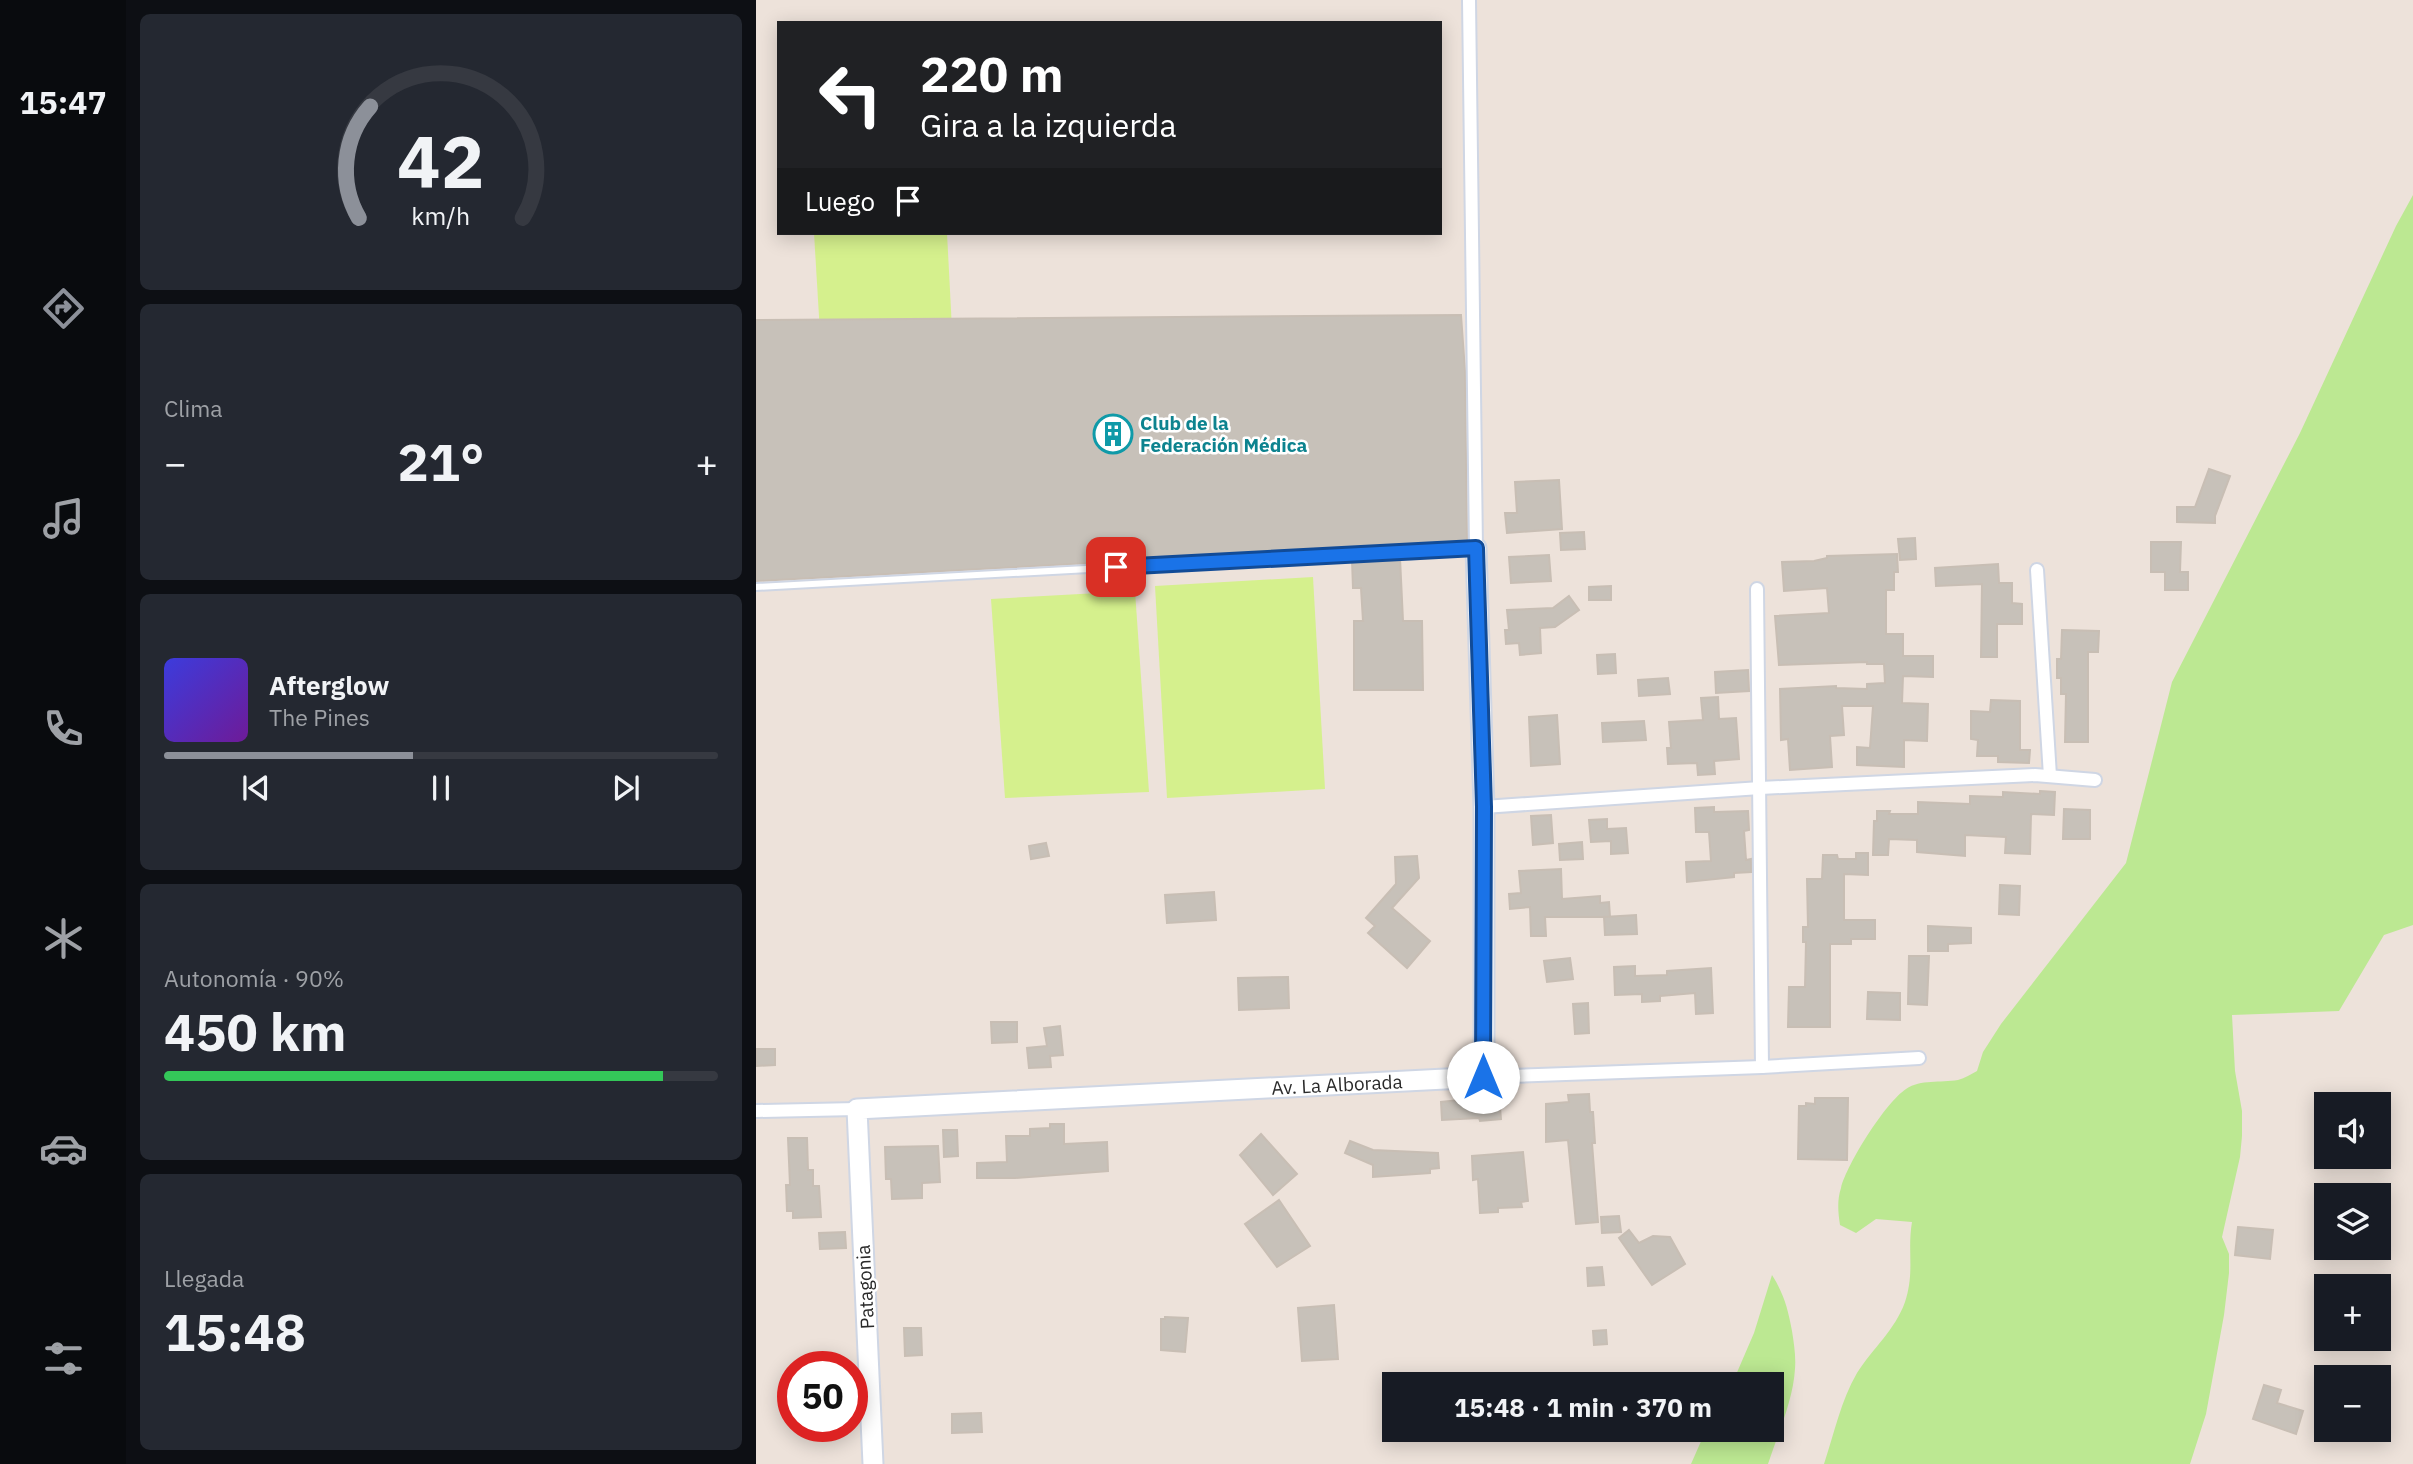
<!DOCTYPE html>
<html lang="es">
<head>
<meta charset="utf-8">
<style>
	:root { --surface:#171b24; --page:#242831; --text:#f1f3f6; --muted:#9ea1a6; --line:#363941; --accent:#8c9099 }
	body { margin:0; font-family:"IBM Plex Sans",sans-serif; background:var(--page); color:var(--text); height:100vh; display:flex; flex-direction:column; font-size:26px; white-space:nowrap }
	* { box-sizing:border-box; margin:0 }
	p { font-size:23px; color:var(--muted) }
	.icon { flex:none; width:38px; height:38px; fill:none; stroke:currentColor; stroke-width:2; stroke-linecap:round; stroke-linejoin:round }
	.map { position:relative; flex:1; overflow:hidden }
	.side { display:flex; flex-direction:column; gap:14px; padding:14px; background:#0d0f14; width:630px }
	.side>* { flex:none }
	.top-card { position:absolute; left:21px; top:21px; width:665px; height:214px; border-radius:0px; box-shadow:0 4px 18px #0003; background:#202124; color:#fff; overflow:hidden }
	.fabs { position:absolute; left:1558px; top:1092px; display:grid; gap:14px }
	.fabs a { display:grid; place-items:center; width:77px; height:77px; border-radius:0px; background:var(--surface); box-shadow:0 4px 18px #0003; font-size:35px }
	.speed { position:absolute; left:21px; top:1351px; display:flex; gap:14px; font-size:35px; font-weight:700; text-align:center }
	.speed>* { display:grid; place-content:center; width:91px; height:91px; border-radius:50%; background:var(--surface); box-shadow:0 4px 18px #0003; line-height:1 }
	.speed .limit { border:10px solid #d22; background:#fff; color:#111 }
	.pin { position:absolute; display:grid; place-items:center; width:60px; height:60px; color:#fff; margin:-30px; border-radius:14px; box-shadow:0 4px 10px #0006 }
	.me { position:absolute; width:77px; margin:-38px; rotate:0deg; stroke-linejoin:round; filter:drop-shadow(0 0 5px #0008) }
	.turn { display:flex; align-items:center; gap:24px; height:147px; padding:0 28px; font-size:32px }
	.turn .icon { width:91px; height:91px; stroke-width:2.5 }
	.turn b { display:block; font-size:49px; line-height:60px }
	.then { display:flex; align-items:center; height:66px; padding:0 28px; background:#0003; gap:14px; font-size:26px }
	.big { font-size:52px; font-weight:800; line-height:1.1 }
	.side .card { flex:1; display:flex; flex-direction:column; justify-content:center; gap:10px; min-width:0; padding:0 24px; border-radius:10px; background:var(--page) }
	.side .dial { align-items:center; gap:0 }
	.dial svg { height:182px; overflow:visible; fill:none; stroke:var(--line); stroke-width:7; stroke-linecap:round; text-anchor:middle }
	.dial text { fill:var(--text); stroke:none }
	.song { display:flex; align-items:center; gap:21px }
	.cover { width:84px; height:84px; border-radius:10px; background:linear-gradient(135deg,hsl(240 70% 55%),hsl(280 70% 35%)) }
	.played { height:7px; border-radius:4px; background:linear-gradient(90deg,var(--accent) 45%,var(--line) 45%) }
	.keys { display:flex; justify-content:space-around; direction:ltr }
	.heat { display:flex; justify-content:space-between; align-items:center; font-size:38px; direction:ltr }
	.charge { height:10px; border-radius:5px; background:linear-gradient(90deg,#34c759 90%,var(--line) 0) }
	.trip { position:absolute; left:626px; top:1372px; width:402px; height:70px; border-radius:0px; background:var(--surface); box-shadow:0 4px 18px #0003; font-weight:800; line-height:70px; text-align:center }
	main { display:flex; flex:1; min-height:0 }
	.tabs { display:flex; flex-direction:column; width:126px; justify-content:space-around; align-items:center; background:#090b0e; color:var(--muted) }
	.tabs .icon { width:49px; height:49px }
	.tabs .active { color:var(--accent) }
	.tabs b { font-size:32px; color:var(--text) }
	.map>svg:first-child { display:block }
</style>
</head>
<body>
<main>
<nav class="tabs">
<b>15:47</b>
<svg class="icon active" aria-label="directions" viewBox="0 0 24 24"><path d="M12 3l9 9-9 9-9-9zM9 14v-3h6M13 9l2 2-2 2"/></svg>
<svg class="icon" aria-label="music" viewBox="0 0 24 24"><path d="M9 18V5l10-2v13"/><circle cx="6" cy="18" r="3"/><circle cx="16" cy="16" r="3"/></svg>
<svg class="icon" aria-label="phone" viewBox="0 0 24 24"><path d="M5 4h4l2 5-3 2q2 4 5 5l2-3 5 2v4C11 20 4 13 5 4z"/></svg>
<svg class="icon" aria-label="climate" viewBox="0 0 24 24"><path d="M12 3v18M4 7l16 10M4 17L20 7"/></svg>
<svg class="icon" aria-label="car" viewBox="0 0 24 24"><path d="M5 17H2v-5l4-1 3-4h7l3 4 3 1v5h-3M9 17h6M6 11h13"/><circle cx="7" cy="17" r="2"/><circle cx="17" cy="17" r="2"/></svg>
<svg class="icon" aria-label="filters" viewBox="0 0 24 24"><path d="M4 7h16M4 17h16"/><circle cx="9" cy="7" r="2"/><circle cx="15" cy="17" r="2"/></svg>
</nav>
<section class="side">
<div class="card dial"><svg viewBox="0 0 100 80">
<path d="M14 69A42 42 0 1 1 86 69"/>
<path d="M14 69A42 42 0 0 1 19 20" stroke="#8c9099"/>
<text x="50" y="56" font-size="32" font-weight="700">42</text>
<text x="50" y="72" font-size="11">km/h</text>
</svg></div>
<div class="card"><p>Clima</p>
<div class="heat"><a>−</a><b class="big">21°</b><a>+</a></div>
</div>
<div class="card">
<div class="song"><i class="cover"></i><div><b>Afterglow</b><p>The Pines</p></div></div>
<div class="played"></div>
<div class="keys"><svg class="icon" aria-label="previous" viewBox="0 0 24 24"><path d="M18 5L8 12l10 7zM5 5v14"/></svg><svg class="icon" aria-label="pause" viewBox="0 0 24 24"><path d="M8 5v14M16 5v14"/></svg><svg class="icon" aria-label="next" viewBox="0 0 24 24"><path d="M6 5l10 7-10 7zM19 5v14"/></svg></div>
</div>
<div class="card"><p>Autonomía · 90%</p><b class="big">450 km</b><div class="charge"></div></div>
<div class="card"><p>Llegada</p><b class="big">15:48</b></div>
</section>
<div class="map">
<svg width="1657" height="1464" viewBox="0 0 1657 1464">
	<rect width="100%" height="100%" fill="#ede2da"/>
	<g fill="#bce892">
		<path d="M1657 195V925L1628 935 1583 1011 1476 1015 1479 1071 1486 1111V1136L1484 1157 1466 1237 1473 1254V1273L1468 1315 1450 1414 1434 1464H1068C1078 1434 1085 1400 1101 1373 1117 1348 1139 1330 1149 1302 1159 1272 1151 1251 1156 1222L1120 1219 1100 1233 1084 1225C1082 1212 1081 1200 1085 1188 1091 1164 1129 1103 1150 1089 1165 1079 1184 1083 1202 1080 1209 1078 1215 1074 1221 1071L1227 1052 1245 1024 1370 863 1416 682 1544 433 1640 226Z"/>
		<path d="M1016 1275C1028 1294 1032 1309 1036 1331 1038 1344 1040 1356 1039 1369 1037 1401 1022 1433 1012 1464H935L950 1430H1017V1384H976L998 1333Z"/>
	</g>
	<g fill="#d5f08d">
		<path d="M58 233H191L196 329 64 333Z"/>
		<path d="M557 577 569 789 411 798 399 586Z"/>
		<path d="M379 591 393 792 249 798 235 599Z"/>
	</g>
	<g fill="#c7c1b9" stroke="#c8beb4" stroke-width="2">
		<path d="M705 315 709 371 711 540 709 543 0 581V320Z"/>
		<path d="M1453 469 1474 476 1459 516V523L1421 522V507H1439Z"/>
		<path d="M803 480 806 529 751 533 749 513H761L759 482Z"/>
		<path d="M828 532 829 549 805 550 804 533Z"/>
		<path d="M1159 538 1160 559 1144 560 1142 539Z"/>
		<path d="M1395 542H1425L1424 572H1432V590H1409V572H1395Z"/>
		<path d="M1141 554 1142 572H1138V590H1130V634H1147V656H1177V677L1147 676 1146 703 1172 704 1171 741 1148 740V767L1101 765V747L1114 748 1117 706H1086L1088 735 1074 736 1076 767 1034 770 1032 739 1025 740 1024 689 1080 686V688L1111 689V684L1129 683 1128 664H1111V662L1023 665 1019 616 1073 613 1071 588 1028 591 1026 562 1058 561 1071 558V556Z"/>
		<path d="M793 555 795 581 755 583 753 557Z"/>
		<path d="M644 558 647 621H666L667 690H598V621H607L605 588H597L596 560Z"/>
		<path d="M1242 564 1243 583H1256V603L1266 604V624H1241V657H1225L1226 584 1180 586 1179 568Z"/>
		<path d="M855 586V600H833V587Z"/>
		<path d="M813 596 823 610 799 627 784 628 785 653 764 655 763 643 750 644 749 630H753L751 610 797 608Z"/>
		<path d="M1306 630 1343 631 1342 652H1332V742H1309L1310 694H1305V678H1301V659H1305Z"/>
		<path d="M859 654 860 673 842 674 841 655Z"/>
		<path d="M992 670 993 691 960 693 959 672Z"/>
		<path d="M912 678 914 694 883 696 882 680Z"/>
		<path d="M962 697 963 719 980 718 983 759 958 761 959 774 942 775 941 763 912 764 911 748H915L913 722 947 720 945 698Z"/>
		<path d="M1235 700 1264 701V750H1274L1273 763 1242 762V756H1221L1222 740 1215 739V711L1234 712Z"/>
		<path d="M801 715 804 764 775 766 773 717Z"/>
		<path d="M888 721 890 740 847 742 846 723Z"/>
		<path d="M1284 791 1299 792 1298 815 1275 814 1274 854 1249 853 1250 837 1209 835V856L1161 852V840L1133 839 1132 855H1117L1118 821H1121V811H1134L1133 814H1162V802L1214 804V796L1247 797V792L1284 794Z"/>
		<path d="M958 807V812L992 811 993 830 988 831 990 860 995 859V872L978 873V877L931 882 930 862 955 861 953 832H940L939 808Z"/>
		<path d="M1308 809 1334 810V839H1307Z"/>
		<path d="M795 815 797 843 777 845 775 816Z"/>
		<path d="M851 819V829L870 828 872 853 855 854V841L835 842 833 820Z"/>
		<path d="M826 842 827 859 804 860 803 844Z"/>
		<path d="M290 843 293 856 275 859 273 846Z"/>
		<path d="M1100 853H1112V875L1088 874V920H1119V939H1095V944H1074V1027H1032L1033 987H1049L1050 942H1047V927H1052L1051 879H1066L1067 855H1081L1082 859H1100Z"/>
		<path d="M661 856 663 878 636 908 674 941 651 968 612 933 619 926 610 918 640 884 639 857Z"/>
		<path d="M805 869 806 899 844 896V903L853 902 854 917H789L790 936H775L774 907 754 909 753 894 765 893 763 871Z"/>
		<path d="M1244 885 1264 886 1263 915 1243 914Z"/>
		<path d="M458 892 460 920 411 923 409 895Z"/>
		<path d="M880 915 881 934 849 935 848 917Z"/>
		<path d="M1172 926 1215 928V943L1192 944V951H1172Z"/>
		<path d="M1153 956H1173L1171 1005 1152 1004Z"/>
		<path d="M814 958 817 979 791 982 788 961Z"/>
		<path d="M879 966V976L911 975V971L955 968 957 1013 940 1014 939 993 904 996V1001L886 1002V994L859 995 858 967Z"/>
		<path d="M532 977 533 1008 483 1010 482 978Z"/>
		<path d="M1112 992 1144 993V1020L1111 1019Z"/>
		<path d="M832 1003 833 1033 819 1034 817 1004Z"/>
		<path d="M235 1022H261V1042L236 1043Z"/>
		<path d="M304 1026 307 1055 294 1056 295 1067 273 1068 271 1048 291 1046 288 1028Z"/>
		<path d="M0 1049H19V1065L0 1066Z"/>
		<path d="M833 1094 834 1112H837L839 1143H836L842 1222 820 1224 812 1140 790 1142V1104L813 1102 812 1095Z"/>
		<path d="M743 1096 745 1119 724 1121 723 1118 686 1120 685 1102Z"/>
		<path d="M1059 1098H1092L1091 1160 1042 1159 1043 1106H1050V1103L1059 1104Z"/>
		<path d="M294 1124H308V1144L351 1142 352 1171 259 1178H221V1163L251 1162 250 1136H274V1129L294 1128Z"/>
		<path d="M187 1130H201L202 1156 188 1157Z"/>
		<path d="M505 1134 541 1174 517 1195 484 1155Z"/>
		<path d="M32 1138H51L52 1170H57V1186H63L65 1217 37 1218V1211H31L30 1185H34Z"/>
		<path d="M594 1141 617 1150 682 1153 683 1168 674 1169V1173L617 1177V1165L589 1153Z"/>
		<path d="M182 1146 184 1182 166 1183V1198L136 1199 135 1179H130L129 1147Z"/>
		<path d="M767 1152 772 1201 765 1202 766 1207 742 1208V1212L724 1213 722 1179 717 1180 716 1156Z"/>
		<path d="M523 1200 554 1246 521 1267 489 1224Z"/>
		<path d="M863 1216 865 1232 846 1233 845 1217Z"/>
		<path d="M1482 1227 1517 1230 1514 1259 1479 1255Z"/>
		<path d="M873 1230 883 1243 897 1236 914 1237 929 1264 896 1285 863 1238Z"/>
		<path d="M89 1232 90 1248 64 1249 63 1233Z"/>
		<path d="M846 1267 848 1285 832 1286 831 1268Z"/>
		<path d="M578 1305 582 1359 546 1361 542 1308Z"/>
		<path d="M409 1317 432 1318 429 1352 405 1350V1319H409Z"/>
		<path d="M148 1328H165L166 1355 149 1356Z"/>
		<path d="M850 1330 851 1344 838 1345 837 1331Z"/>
		<path d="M1508 1385 1525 1390 1521 1403 1547 1411 1540 1434 1497 1419Z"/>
		<path d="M225 1413 226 1432 196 1433V1414Z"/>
	</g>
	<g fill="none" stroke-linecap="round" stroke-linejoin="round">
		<defs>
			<path id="lane" d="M0 587 718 548"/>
			<g id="street">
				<path d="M713 0 720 548"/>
				<path d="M1281 570 1294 776"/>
				<path d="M1001 589 1006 1067"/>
				<path d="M728 807 1004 788 1279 775 1339 780"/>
				<path d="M728 1077 1006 1067 1163 1058"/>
				<path d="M0 1111 101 1109"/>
			</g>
			<g id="secondary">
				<path id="s1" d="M117 1464 101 1109 728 1077V807L720 548"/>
			</g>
		</defs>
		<use href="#lane" stroke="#cfd6e4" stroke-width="10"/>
		<use href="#street" stroke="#cfd6e4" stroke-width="16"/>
		<use href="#secondary" stroke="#cfd6e4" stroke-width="23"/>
		<use href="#lane" stroke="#fff" stroke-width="6"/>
		<use href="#street" stroke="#fff" stroke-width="12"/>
		<use href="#secondary" stroke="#fff" stroke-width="19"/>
	</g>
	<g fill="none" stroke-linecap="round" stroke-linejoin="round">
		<defs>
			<path id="route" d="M360 567 720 548 728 807 727 1077"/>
		</defs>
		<use href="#route" stroke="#114b97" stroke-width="18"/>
		<use href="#route" stroke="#1a73e8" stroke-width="12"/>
	</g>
	<defs>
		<symbol id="building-ring" viewBox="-11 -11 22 22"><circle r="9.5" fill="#fff" stroke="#0f9aa8" stroke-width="1.5"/><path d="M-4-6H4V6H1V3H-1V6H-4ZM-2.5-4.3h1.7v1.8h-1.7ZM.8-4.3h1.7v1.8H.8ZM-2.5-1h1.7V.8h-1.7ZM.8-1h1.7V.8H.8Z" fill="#0f9aa8"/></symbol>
	</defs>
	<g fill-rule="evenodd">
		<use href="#building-ring" x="335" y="412" width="44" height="44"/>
	</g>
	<g text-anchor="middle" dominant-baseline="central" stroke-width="5" stroke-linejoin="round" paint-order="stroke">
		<g font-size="19" font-weight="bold" fill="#0d838f" stroke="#fff" text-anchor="start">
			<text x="384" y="423">Club de la<tspan x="384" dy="22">Federación Médica</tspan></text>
		</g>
		<g font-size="19" fill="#2a2a2a" stroke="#fff">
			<text stroke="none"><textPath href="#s1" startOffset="836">Av. La Alborada</textPath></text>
			<text transform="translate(109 1287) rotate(-93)">Patagonia</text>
		</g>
	</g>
</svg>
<div class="fabs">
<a><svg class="icon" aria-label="sound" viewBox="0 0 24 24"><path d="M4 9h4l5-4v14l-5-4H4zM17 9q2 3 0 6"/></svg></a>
<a><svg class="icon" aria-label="layers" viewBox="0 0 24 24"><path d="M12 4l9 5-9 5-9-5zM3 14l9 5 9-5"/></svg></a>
<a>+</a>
<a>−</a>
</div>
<div class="speed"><div class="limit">50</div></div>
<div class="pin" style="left:360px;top:567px;background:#d93025"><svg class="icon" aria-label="arrive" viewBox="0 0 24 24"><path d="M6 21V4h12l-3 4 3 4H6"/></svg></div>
<svg class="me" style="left:727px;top:1077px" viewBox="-20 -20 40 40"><circle r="19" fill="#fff"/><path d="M0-13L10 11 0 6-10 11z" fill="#1a73e8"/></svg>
<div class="trip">15:48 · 1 min · 370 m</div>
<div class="top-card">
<div class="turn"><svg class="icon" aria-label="left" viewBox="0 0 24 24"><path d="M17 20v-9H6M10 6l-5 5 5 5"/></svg><div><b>220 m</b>Gira a la izquierda</div></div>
<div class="then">Luego<svg class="icon" aria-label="arrive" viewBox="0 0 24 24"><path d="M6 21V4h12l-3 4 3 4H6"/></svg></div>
</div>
</div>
</main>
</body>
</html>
